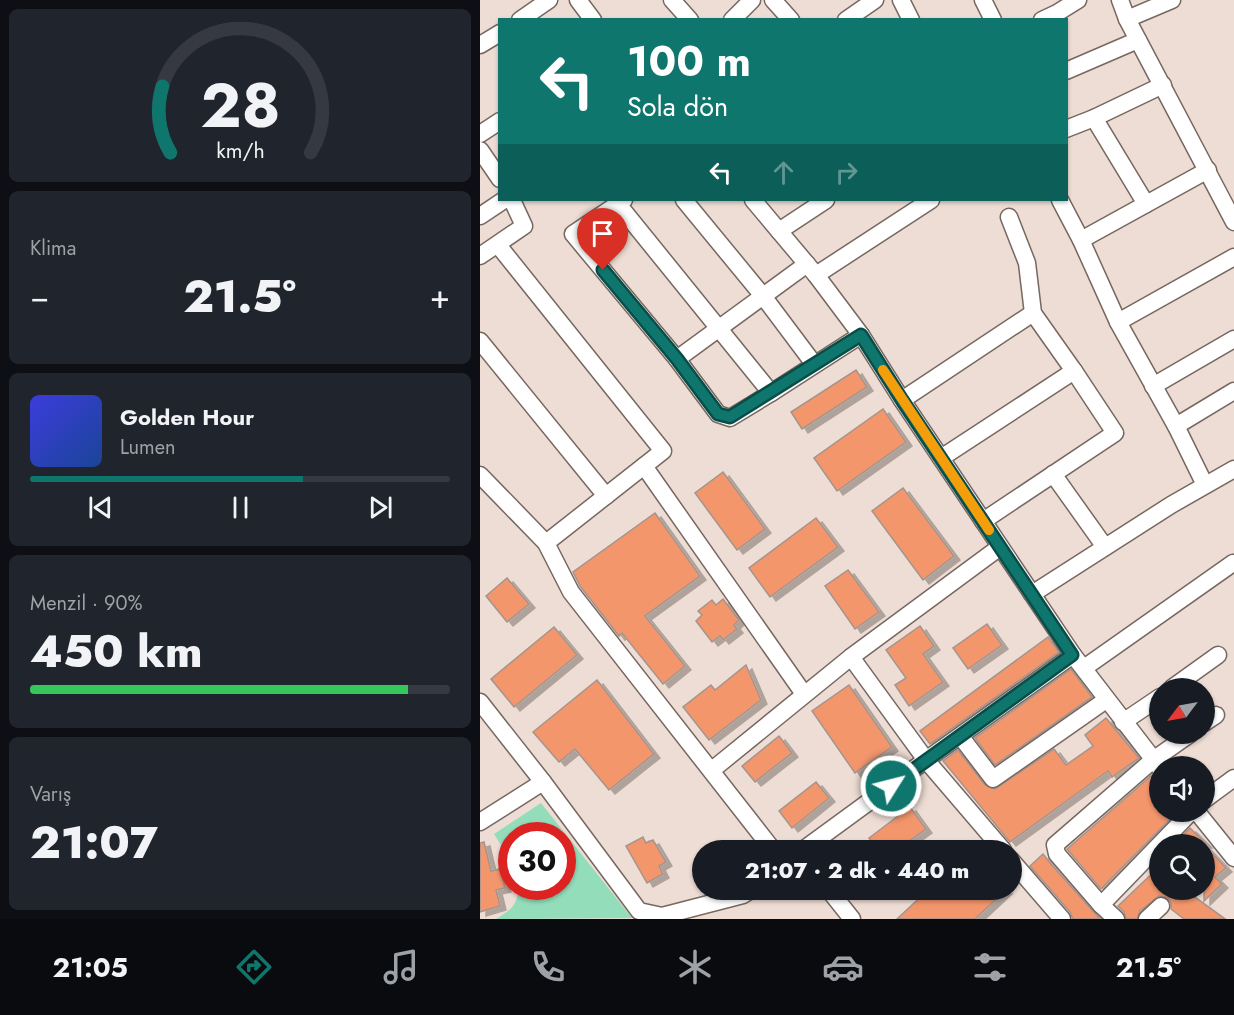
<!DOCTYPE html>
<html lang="tr">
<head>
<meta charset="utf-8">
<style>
	:root { --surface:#171b24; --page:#20242c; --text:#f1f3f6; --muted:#9ea1a6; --line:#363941; --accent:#0f766e }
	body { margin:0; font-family:Jost,sans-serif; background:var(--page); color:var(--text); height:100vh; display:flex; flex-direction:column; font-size:22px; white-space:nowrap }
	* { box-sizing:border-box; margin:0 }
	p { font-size:20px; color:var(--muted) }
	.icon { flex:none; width:33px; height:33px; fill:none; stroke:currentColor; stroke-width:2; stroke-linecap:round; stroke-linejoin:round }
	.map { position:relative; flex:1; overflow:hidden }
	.drawer { display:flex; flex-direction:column; gap:9px; padding:9px; background:#0d0f14; width:480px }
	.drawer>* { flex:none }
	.hud { position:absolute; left:18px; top:18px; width:570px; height:183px; border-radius:0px; box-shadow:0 2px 4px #0004; background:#0f766e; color:#fff; overflow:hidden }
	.needle { width:39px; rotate:238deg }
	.fabs { position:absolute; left:669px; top:678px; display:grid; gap:12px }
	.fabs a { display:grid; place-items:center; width:66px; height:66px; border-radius:50%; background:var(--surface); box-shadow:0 2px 4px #0004; font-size:30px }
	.speed { position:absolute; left:18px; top:822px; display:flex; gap:12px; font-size:30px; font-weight:700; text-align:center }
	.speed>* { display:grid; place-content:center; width:78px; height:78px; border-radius:50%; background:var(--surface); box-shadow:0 2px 4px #0004; line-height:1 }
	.speed .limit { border:9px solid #d22; background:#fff; color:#111 }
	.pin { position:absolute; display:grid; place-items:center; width:51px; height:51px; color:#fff; margin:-62px -26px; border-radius:50% 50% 50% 0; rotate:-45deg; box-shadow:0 0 6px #0007 }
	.pin .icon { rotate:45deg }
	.me { position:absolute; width:66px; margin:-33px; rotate:54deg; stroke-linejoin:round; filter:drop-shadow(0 0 4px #0008) }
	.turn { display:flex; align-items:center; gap:21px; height:126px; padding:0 30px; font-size:27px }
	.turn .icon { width:78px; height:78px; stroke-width:2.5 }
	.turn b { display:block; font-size:42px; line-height:51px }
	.lanes { display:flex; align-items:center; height:57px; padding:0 30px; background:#0003; justify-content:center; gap:30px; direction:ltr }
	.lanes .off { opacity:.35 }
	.big { font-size:45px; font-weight:800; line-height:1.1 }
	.drawer .widget { flex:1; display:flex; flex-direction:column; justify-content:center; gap:9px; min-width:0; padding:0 21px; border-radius:9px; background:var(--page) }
	.drawer .dial { align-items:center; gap:0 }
	.dial svg { height:156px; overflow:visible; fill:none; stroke:var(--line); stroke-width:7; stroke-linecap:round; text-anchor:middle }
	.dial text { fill:var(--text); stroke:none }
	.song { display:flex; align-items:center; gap:18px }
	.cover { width:72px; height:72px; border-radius:9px; background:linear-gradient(135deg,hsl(240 70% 55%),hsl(220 70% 35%)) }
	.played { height:6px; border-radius:3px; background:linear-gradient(90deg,var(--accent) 65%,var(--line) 65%) }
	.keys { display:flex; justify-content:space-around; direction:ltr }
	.heat { display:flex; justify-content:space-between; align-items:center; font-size:33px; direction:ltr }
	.charge { height:9px; border-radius:4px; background:linear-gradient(90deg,#34c759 90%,var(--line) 0) }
	.trip { position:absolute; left:212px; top:840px; width:330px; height:60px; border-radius:30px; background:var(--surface); box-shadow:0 2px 4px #0004; font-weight:800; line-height:60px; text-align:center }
	.menu { display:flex; height:96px; justify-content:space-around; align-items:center; background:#090b0e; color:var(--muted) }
	.menu .icon { width:42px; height:42px }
	.menu .active { color:var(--accent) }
	.menu b { font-size:27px; color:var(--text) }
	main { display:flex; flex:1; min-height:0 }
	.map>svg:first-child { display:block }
</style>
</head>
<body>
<main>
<section class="drawer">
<div class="widget dial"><svg viewBox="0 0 100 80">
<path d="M14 69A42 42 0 1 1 86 69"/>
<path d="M14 69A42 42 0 0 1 10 35" stroke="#0f766e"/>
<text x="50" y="56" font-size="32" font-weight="700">28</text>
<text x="50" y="72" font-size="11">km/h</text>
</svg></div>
<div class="widget"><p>Klima</p>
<div class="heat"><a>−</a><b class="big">21.5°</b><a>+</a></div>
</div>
<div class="widget">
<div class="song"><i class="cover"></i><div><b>Golden Hour</b><p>Lumen</p></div></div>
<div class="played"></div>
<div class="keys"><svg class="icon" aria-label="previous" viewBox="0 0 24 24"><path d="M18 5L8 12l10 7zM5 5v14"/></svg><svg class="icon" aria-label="pause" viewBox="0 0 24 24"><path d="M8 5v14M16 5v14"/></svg><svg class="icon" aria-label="next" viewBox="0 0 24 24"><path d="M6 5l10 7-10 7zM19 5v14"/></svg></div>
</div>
<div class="widget"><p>Menzil · 90%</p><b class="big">450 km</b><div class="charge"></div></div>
<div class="widget"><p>Varış</p><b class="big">21:07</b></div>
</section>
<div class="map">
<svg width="754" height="919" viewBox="0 0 754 919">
	<defs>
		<filter id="shadow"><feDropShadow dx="6" dy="4" stdDeviation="0" flood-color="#0004"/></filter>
	</defs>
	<rect width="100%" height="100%" fill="#eeddd4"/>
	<path fill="#94ddba" d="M61 803 152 918 16 919C31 910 38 905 38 887L82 886V836H32L31 861 14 834Z"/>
	<g fill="#f3966c" stroke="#a4948d" stroke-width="1.5" filter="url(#shadow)">
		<path d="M376 370 387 387 322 429 311 412Z"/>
		<path d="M403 409 426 442 357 491 334 458Z"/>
		<path d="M243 472 285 529 257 550 215 493Z"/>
		<path d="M423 488 474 556 443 580 392 511Z"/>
		<path d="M175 513 220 576 165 616 205 666 183 684 142 633 139 636 100 586 93 572Z"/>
		<path d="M336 518 358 547 290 597 269 568Z"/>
		<path d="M368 570 399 612 375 629 345 586Z"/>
		<path d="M27 578 49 604 27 622 6 596Z"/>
		<path d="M243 599 259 620 254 625 257 629 243 640 240 636 232 642 216 621 222 615 218 611 232 600 236 605Z"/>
		<path d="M507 624 522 645 488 669 473 648Z"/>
		<path d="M440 626 454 646 443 654 463 682 429 706 415 685 426 678 406 650Z"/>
		<path d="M74 627 97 655 34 707 11 679Z"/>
		<path d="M568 637 579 652 450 744 440 731Z"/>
		<path d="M266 665 281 700 229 740 203 707 231 685 235 690Z"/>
		<path d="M591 669 612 697 515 765 495 738Z"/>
		<path d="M117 680 174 754 129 790 95 749 79 762 53 732Z"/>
		<path d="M369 685 412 747 375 773 332 711Z"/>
		<path d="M626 718 659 758 632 777 628 771 530 842 463 761 478 750 505 785 515 789 574 749 586 765 613 746 605 735Z"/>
		<path d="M299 736 312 753 275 782 262 766Z"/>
		<path d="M672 775 680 780V812L696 813 621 889 587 849Z"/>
		<path d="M336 782 349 798 312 828 299 811Z"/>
		<path d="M430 807 446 829 417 850H399L389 838Z"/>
		<path d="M710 828 726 844H694Z"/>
		<path d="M163 837 166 843 173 840 186 862 179 866 183 874 167 883 146 846Z"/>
		<path d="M4 842 11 871 20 869 25 888 16 890 20 906 0 912V843Z"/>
		<path d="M724 845 746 868 735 877 742 884 724 901Z"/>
		<path d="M563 854 571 864 620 919H593L590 912 550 866Z"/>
		<path d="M680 866V890H705L745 919H704L691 909V903L688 898 679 896 660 911 657 919H646L644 912 638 906Z"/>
		<path d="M448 890H526L495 919H417Z"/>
	</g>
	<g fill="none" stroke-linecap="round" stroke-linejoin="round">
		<defs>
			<g id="street">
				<path d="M98 0 113 20"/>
				<path d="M192 0 210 20"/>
				<path d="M293 0 311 20"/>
				<path d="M421 0 431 20"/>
				<path d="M503 0 513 20"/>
				<path d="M640 0 647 19 754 222"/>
				<path d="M647 19 692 0"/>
				<path d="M40 20 69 0"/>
				<path d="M252 20 272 0"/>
				<path d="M366 20 395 0"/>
				<path d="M562 20 577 13 598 0"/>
				<path d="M0 45 20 33"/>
				<path d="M586 71 658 40"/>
				<path d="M614 118 666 204"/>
				<path d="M586 129 614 118 683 85"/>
				<path d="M0 134 20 121"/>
				<path d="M0 150 20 179"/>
				<path d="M144 200 138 204 291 393 381 335"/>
				<path d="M204 200 283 296 334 364"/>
				<path d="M273 200 336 275 381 335 422 400 593 655 680 768"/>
				<path d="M580 200 601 240 638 322 696 426 725 485"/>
				<path d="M138 204 93 234 197 359 238 414 250 418 291 393"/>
				<path d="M0 216 24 200"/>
				<path d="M299 231 346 200"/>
				<path d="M601 240 728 170"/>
				<path d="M18 245 183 451 66 543"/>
				<path d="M0 256 44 226 32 200"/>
				<path d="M336 275 451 200"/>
				<path d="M638 322 754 257"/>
				<path d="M0 341 126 496"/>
				<path d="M197 359 327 264"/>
				<path d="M673 386 754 339"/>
				<path d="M422 400 553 313"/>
				<path d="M696 426 754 391"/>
				<path d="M461 458 594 371"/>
				<path d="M164 466 324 694"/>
				<path d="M573 474 625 547"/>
				<path d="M0 475 66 543 91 592 293 850"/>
				<path d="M503 521 635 433 594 371 553 313 547 263 529 217"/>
				<path d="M552 594 691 505 754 469"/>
				<path d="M604 668 753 563 754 564"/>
				<path d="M692 688 738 655"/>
				<path d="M0 702 63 782 159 911 182 916 263 895 271 890"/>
				<path d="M643 722 680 697"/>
				<path d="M724 723 736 715"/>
				<path d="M481 737 513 779 626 700"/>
				<path d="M232 770 371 657 520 547"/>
				<path d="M724 800 754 778"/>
				<path d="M717 812 754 858"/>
				<path d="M0 822 63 782"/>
				<path d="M323 850 446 760 371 657"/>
				<path d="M523 850 446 760 593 655"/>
				<path d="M531 860 582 919"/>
				<path d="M349 890 372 919"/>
				<path d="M621 905 711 812"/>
				<path d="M636 919 621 905 577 854 575 845 673 760 710 734"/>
				<path d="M667 919 681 906"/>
			</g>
		</defs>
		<use href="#street" stroke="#766760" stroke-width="19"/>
		<use href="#street" stroke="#fff" stroke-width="16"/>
	</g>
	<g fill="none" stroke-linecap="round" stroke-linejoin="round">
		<defs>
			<path id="route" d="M123 270 197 359 238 414 250 417 381 335 422 400 592 655 411 786"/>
		</defs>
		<use href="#route" stroke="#0a4d48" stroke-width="15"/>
		<use href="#route" stroke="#0f766e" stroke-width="10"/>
		<path stroke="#f59e0b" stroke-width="10" d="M403 370 509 530"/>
	</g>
</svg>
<div class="fabs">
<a><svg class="needle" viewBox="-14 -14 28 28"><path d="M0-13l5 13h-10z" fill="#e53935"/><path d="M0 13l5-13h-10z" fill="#9ea1a6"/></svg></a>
<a><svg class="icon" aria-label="sound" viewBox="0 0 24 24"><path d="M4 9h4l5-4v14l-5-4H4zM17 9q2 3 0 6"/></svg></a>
<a><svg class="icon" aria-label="search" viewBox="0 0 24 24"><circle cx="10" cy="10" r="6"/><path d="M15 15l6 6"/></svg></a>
</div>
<div class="speed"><div class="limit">30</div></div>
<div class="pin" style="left:123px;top:270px;background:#d93025"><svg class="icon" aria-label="arrive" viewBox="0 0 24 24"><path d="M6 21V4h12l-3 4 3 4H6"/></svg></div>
<svg class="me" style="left:411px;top:786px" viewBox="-20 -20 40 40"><circle r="17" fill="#0f766e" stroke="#fff" stroke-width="3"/><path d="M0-11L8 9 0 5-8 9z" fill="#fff"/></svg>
<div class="trip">21:07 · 2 dk · 440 m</div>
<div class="hud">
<div class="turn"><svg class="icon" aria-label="left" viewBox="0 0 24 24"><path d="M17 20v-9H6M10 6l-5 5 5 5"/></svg><div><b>100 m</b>Sola dön</div></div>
<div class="lanes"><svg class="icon" aria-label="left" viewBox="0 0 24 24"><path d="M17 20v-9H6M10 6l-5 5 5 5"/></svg><svg class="icon off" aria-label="ahead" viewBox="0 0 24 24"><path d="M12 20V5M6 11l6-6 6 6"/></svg><svg class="icon off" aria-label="right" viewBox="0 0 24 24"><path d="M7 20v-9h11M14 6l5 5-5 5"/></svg></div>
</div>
</div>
</main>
<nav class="menu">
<b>21:05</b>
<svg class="icon active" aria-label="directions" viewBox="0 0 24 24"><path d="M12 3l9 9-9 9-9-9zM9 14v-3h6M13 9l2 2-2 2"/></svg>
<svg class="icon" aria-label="music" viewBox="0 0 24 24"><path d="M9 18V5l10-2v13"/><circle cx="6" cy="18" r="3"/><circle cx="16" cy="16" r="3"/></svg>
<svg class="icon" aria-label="phone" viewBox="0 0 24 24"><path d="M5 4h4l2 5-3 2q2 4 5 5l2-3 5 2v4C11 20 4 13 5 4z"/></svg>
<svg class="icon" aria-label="climate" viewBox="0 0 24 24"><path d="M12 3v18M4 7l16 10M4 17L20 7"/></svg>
<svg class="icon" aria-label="car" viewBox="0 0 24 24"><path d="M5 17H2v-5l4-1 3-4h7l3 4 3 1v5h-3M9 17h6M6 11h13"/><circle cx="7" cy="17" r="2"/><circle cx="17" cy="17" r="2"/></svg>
<svg class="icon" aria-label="filters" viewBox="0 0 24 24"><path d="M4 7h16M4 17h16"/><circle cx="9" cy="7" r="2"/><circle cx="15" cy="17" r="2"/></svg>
<b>21.5°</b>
</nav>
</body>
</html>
